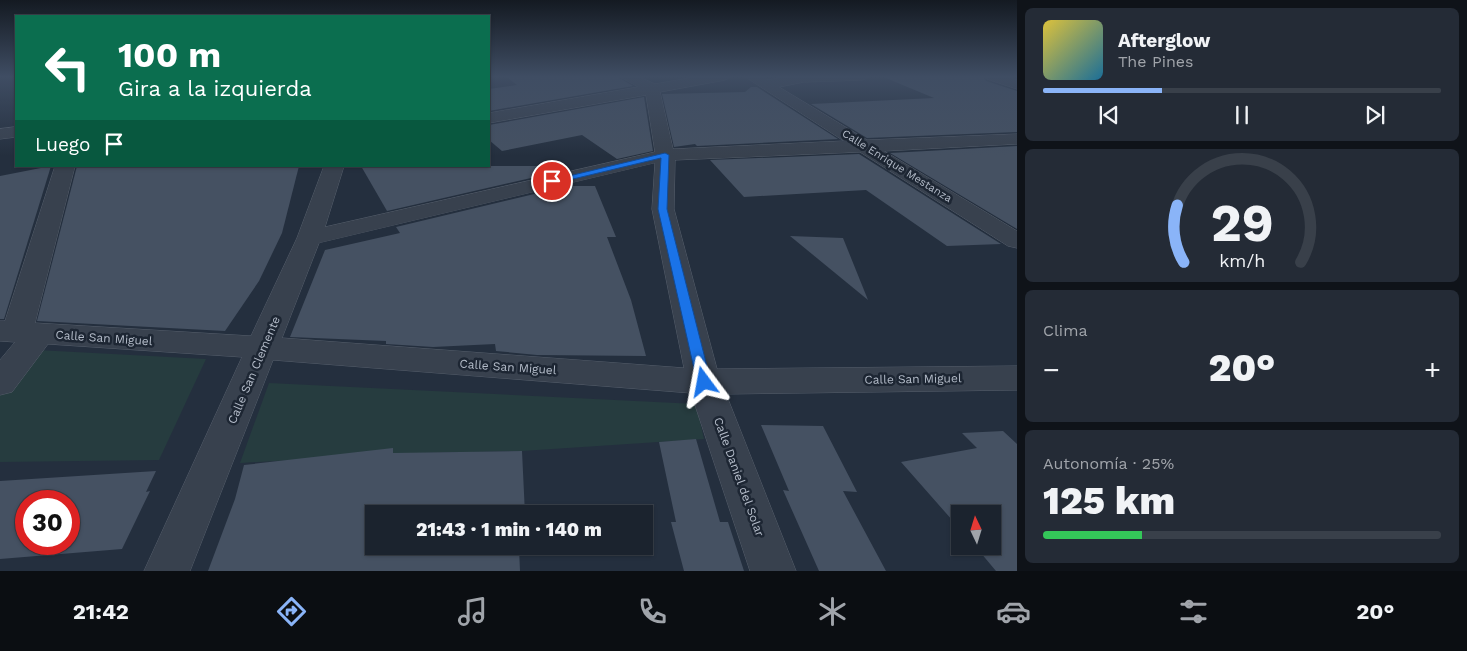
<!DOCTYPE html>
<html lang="es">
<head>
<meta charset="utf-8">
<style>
	:root { --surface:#1b232e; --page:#242b36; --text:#f1f3f6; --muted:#a0a4aa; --line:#39404a; --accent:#8ab4f8 }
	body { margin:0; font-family:"Work Sans",sans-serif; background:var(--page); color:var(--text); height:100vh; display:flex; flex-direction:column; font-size:19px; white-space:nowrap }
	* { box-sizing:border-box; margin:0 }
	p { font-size:16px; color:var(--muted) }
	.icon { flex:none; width:28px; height:28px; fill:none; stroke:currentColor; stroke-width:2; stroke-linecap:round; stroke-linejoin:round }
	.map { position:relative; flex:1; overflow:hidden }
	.drawer { display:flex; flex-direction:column; gap:8px; padding:8px; background:#0f1319; width:450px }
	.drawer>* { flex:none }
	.hud { position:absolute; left:15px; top:15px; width:475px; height:152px; border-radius:0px; box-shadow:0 1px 4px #0004,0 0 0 1px var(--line); background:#0b6e4f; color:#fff; overflow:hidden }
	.needle { width:32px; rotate:356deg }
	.buttons { position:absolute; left:951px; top:505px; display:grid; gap:10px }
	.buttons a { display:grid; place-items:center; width:50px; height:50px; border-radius:0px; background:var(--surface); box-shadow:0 1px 4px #0004,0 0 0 1px var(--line); font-size:25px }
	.speed { position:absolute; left:15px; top:490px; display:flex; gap:10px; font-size:25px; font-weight:700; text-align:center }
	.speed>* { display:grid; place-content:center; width:65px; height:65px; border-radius:50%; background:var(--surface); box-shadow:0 1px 4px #0004,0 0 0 1px var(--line); line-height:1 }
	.speed .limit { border:8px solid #d22; background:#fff; color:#111 }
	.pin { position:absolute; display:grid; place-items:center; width:42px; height:42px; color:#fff; margin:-21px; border:2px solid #fff; border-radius:50%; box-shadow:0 1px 5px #0007 }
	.me { position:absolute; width:55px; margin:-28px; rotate:347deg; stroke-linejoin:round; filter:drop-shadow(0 0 4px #0008) }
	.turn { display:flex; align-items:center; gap:18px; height:105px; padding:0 20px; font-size:22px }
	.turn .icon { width:65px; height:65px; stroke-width:2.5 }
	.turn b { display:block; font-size:35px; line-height:42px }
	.then { display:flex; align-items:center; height:48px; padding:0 20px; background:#0003; gap:10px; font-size:19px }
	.big { font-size:38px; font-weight:800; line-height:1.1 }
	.drawer .widget { flex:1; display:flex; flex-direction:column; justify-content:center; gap:8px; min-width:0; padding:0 18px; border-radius:8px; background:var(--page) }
	.drawer .dial { align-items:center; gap:0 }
	.dial svg { height:130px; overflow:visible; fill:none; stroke:var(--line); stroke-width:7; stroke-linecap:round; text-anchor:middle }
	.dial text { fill:var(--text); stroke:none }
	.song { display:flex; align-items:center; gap:15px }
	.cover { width:60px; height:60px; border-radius:8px; background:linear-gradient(135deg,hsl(50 70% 55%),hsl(200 70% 35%)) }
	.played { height:5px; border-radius:2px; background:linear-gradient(90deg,var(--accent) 30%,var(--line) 30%) }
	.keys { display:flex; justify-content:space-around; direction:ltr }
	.heat { display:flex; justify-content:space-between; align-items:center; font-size:28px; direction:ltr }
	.charge { height:8px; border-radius:4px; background:linear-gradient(90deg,#34c759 25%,var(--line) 0) }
	.trip { position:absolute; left:365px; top:505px; width:288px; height:50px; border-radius:0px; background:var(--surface); box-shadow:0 1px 4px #0004,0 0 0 1px var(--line); font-weight:800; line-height:50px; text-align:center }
	.menu { display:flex; height:80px; justify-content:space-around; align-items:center; background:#0b0e12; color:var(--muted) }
	.menu .icon { width:35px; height:35px }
	.menu .selected { color:var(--accent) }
	.menu b { font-size:22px; color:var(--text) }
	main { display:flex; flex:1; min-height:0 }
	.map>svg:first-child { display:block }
</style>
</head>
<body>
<main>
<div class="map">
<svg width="1017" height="571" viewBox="0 0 1017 571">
	<rect width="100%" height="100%" fill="#242f3e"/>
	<g fill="#263c3f">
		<path d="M37 350 206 359 159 460 0 462V390Z"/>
		<path d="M269 383 696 404 704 439 522 451 420 453 240 463Z"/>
	</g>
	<g fill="#455162" fill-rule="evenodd">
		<path d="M505 76H616L633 86 489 111V89L517 85Z"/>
		<path d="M881 76H983L986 81 1017 91V132L867 138 811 104 934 98Z"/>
		<path d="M751 87H757L838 139 697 146 695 144 674 147 662 94 745 92Z"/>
		<path d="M644 97 653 151 617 159 582 135 502 151 489 140V125Z"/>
		<path d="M1017 146V229L890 153Z"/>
		<path d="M859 154 1001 244 947 246 866 190 744 197 710 160Z"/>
		<path d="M51 166 4 319H0V176Z"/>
		<path d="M77 166H299L282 233 259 281 225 331 37 321Z"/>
		<path d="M361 166H544L553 173 387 211Z"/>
		<path d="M568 186H595L616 237H607L631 300 646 356 537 355 496 351 495 344 433 347 386 344V341L290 337 325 250 400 233 396 227Z"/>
		<path d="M790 236 843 238 868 300Z"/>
		<path d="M761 425 823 426 857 492 843 491 886 571H819L783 490 789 491Z"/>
		<path d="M1003 431 1017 444V571H996L975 546H992V514H960V529L901 462 977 448 962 433Z"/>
		<path d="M696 439 720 522H728L744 571H684L671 522H676L659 442Z"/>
		<path d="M393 448V453L522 451 525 514H374V546H527L519 548 520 571H208L235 499 244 465Z"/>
		<path d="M156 471 146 492 150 491 122 549 0 559V481ZM26 501H69V544H26Z"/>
	</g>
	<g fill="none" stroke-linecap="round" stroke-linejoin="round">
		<defs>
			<g id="street">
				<path d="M619 76H637L655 84 701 76H732L725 80 660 92 673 149 844 141 744 76H761L768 80 792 76H870L863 80 804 82 779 87 867 140 1017 134V144L884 151 1017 231V248L1008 246 860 152 675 160 674 209 717 369 1017 366V390L726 394 796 571H750L691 393 273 360 190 571H144L242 357 48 344 12 392 0 395V360L15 342 0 341V321H5L55 166H75L35 323 251 336 297 238 324 166H344L325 227 655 152 646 95 489 123V113L638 87ZM655 163 652 209 684 368 282 338 319 243Z"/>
				<path d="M985 76H1005L1017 80V89L987 79Z"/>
				<path d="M16 127V137L0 139V129Z"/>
			</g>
		</defs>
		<use href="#street" stroke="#565f6c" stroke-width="1"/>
		<use href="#street" fill="#38414e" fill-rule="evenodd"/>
	</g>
	<linearGradient id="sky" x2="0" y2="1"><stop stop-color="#141a22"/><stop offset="0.49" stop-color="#3f4d63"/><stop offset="1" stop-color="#3f4d63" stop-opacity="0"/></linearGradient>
	<rect width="1017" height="156" fill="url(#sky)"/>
	<path fill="#1a73e8" stroke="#114b97" d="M665 153 669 155 667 209 711 382 704 387 697 382 658 209 661 158 552 184 548 181Z"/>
	<g text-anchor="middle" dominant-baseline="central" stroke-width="5" stroke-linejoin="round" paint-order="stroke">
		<g font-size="11" fill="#b4bcc9" stroke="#1d2633">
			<text transform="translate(897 166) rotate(32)">Calle Enrique Mestanza</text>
		</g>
		<g font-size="12" fill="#b4bcc9" stroke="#1d2633">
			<text transform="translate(104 338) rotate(4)">Calle San Miguel</text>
			<text transform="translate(508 367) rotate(4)">Calle San Miguel</text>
			<text transform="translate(254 370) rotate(-67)">Calle San Clemente</text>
			<text transform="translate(913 379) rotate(-1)">Calle San Miguel</text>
			<text transform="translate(739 477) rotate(70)">Calle Daniel del Solar</text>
		</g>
	</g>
</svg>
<div class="buttons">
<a><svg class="needle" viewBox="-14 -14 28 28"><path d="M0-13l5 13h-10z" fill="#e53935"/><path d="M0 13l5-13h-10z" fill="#a0a4aa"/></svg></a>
</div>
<div class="speed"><div class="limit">30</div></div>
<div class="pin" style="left:552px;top:181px;background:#d93025"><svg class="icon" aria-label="arrive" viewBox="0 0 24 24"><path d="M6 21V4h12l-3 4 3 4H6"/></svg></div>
<svg class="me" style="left:704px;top:382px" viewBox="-20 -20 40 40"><path d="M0-17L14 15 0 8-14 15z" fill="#1a73e8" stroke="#fff" stroke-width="4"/></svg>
<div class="trip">21:43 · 1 min · 140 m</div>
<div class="hud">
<div class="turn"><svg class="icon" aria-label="left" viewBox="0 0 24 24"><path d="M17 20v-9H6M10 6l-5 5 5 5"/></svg><div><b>100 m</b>Gira a la izquierda</div></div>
<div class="then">Luego<svg class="icon" aria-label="arrive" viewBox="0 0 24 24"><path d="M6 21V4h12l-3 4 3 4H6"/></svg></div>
</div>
</div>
<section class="drawer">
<div class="widget">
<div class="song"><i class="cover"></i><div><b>Afterglow</b><p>The Pines</p></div></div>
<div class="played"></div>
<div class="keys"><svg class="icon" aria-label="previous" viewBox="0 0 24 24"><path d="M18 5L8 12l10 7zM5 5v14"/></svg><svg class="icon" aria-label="pause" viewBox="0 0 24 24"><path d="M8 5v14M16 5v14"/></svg><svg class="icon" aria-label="next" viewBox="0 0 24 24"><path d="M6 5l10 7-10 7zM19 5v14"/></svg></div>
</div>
<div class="widget dial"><svg viewBox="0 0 100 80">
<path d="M14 69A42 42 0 1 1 86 69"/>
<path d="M14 69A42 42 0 0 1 10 34" stroke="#8ab4f8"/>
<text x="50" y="56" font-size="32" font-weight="700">29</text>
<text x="50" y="72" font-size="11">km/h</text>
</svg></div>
<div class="widget"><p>Clima</p>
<div class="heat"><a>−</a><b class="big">20°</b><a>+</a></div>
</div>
<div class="widget"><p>Autonomía · 25%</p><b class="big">125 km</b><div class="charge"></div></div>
</section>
</main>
<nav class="menu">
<b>21:42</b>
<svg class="icon selected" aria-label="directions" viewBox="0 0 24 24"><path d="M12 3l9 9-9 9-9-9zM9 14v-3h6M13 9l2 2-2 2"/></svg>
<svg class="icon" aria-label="music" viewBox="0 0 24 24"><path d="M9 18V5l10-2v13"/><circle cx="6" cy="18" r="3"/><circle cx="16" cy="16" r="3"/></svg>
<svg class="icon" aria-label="phone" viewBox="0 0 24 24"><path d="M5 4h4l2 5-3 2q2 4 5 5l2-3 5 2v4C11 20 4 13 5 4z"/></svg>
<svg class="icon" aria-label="climate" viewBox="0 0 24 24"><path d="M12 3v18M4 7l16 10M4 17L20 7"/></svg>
<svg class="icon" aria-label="car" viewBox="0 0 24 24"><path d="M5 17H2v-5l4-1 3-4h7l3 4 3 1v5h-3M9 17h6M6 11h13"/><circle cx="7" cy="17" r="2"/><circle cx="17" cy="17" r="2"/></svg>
<svg class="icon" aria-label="filters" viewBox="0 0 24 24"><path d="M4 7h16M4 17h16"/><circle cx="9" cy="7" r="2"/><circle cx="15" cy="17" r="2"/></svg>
<b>20°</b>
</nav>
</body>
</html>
